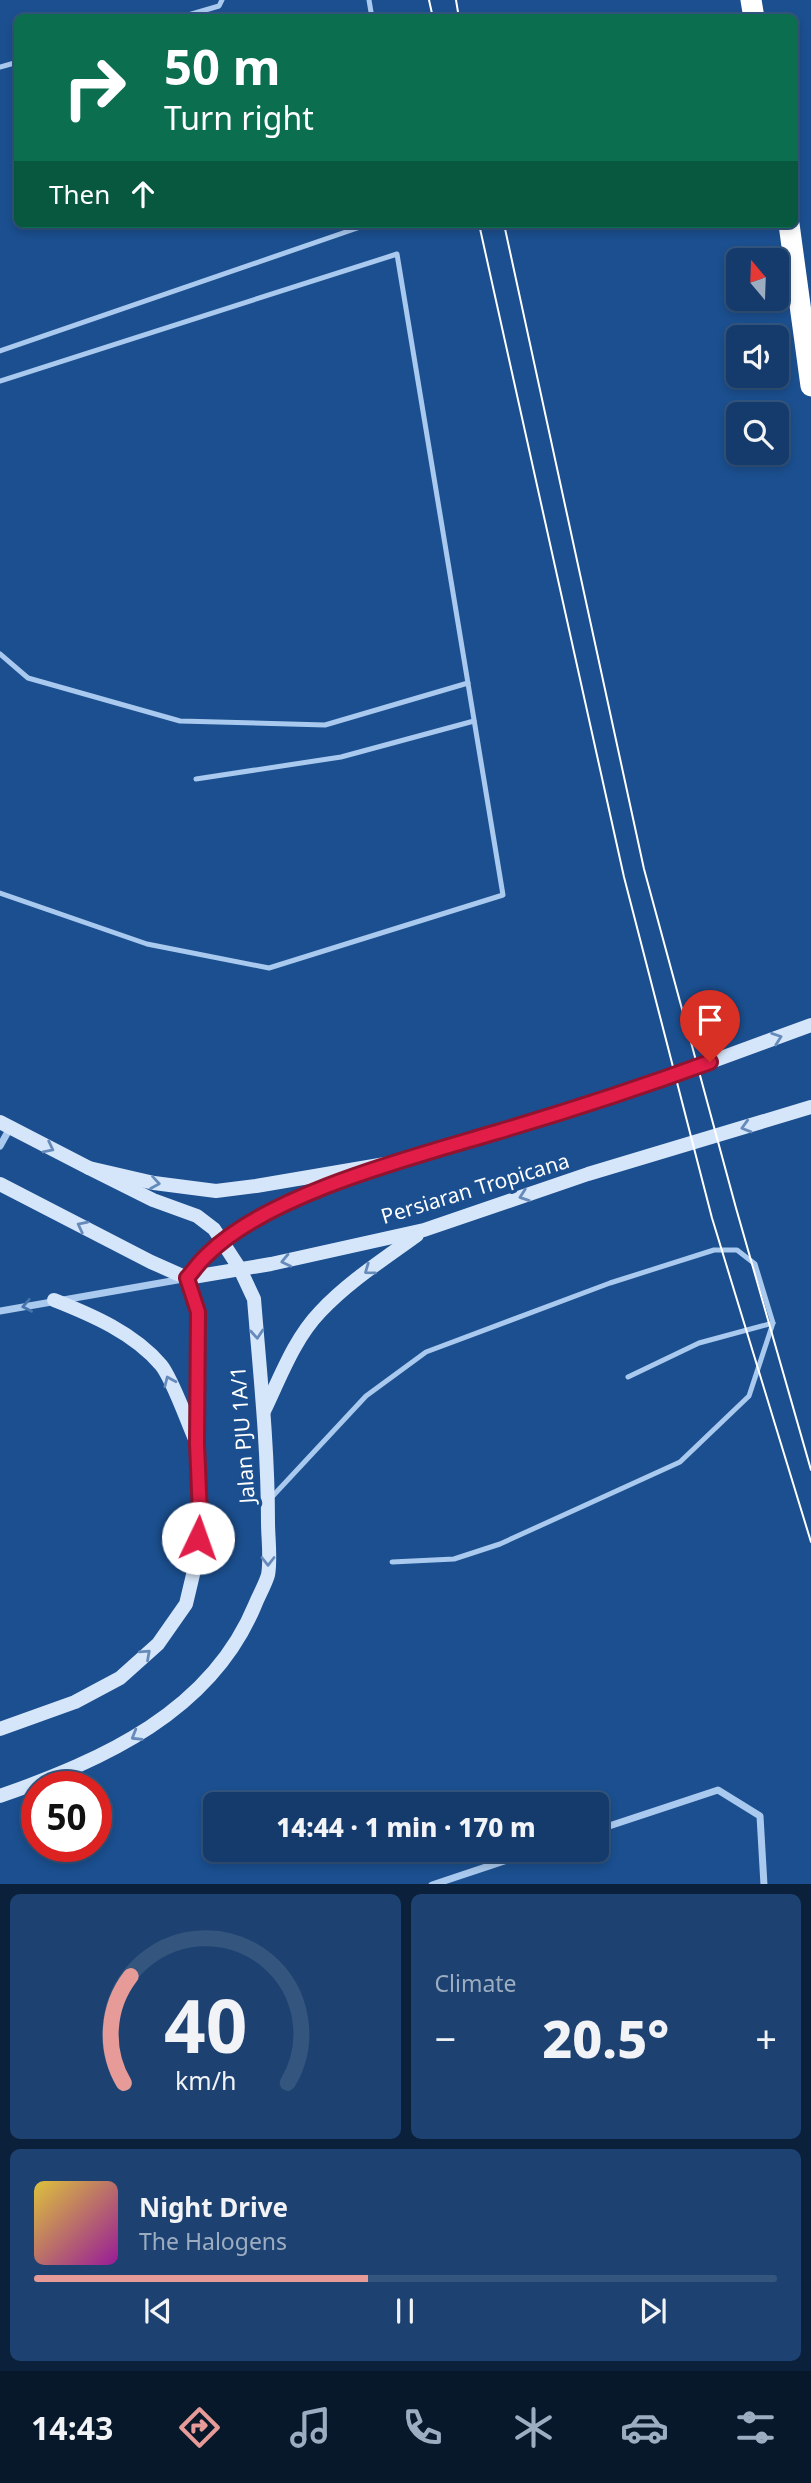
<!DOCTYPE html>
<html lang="en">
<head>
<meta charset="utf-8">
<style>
	:root { --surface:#143b6b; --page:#1d4271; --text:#f1f3f6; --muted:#9dadc1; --line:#33557e; --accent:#e69b98 }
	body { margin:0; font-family:"Noto Sans",sans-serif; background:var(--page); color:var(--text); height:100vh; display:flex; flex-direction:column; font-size:26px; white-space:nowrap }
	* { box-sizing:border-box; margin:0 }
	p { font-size:23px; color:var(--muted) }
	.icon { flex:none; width:38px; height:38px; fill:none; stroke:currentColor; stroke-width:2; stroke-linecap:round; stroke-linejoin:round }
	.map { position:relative; height:1884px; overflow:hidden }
	.drawer { display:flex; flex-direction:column; gap:10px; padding:10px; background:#0b203b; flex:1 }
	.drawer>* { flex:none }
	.guide { position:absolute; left:14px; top:14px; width:784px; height:214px; border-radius:10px; box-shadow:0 4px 10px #0003,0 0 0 2px var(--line); background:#0b6e4f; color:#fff; overflow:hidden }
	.needle { width:46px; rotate:341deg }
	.tools { position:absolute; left:726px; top:248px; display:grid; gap:14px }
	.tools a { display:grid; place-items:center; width:63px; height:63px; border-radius:10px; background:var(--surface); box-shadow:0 4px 10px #0003,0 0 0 2px var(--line); font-size:35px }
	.speed { position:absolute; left:21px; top:1771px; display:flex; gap:14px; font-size:35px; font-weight:700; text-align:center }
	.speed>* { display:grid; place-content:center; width:91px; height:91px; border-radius:50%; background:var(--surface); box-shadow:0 4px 10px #0003,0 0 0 2px var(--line); line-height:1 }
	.speed .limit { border:10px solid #d22; background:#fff; color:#111 }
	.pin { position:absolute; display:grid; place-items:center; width:60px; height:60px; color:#fff; margin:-72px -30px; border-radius:50% 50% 50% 0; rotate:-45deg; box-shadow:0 0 7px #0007 }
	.pin .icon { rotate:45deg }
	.me { position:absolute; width:77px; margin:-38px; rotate:3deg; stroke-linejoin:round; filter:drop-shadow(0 0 5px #0008) }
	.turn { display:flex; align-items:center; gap:24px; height:147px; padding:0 35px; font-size:32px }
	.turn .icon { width:91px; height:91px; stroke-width:2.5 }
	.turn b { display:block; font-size:49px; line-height:60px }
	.then { display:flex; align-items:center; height:66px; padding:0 35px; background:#0003; gap:14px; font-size:26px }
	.big { font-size:52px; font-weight:800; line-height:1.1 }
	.drawer .card { flex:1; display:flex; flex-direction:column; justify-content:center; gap:10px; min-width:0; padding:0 24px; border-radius:10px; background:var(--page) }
	.drawer .dial { align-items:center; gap:0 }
	.dial svg { height:182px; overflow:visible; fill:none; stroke:var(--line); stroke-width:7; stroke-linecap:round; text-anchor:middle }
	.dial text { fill:var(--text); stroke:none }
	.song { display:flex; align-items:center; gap:21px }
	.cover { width:84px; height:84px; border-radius:10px; background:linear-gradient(135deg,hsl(50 70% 55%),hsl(300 70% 35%)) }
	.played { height:7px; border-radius:4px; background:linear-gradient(90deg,var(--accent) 45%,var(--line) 45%) }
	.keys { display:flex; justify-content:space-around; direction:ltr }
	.heat { display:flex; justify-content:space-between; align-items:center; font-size:38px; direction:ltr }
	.drawer .tiles { flex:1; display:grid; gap:10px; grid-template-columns:1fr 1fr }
	.card:last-child { grid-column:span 2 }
	.trip { position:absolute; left:203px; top:1792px; width:406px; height:70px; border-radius:10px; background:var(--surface); box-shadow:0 4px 10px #0003,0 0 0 2px var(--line); font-weight:800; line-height:70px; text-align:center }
	.menu { display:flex; height:112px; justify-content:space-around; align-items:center; background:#08182b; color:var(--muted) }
	.menu .icon { width:49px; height:49px }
	.menu .selected { color:var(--accent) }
	.menu b { font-size:32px; color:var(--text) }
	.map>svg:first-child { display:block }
</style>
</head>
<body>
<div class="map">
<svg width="811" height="1885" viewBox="0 0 811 1885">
	<rect width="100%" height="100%" fill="#1b4f8f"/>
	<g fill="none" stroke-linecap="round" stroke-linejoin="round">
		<g stroke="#a9c9ee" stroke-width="5">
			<path d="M369 0 372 18"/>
			<path d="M178 18 219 6 222 0"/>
			<path d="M0 67 18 62"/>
			<path d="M0 351 369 224"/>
			<path d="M0 381 397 254 503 895 269 968 147 944 0 893"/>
			<path d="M0 654 28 678 180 721 325 725 468 683"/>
			<path d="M196 779 341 757 474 721"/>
			<path d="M628 1377 699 1343 773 1323"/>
			<path d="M270 1499 366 1396 426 1352 610 1283 714 1250H737L755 1264 773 1323 749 1396 680 1462 500 1544 454 1559 392 1562"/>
		</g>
		<g stroke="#a9c9ee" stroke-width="7">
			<path d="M0 1146 10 1128"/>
			<path d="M0 1311 183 1279"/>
			<path d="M597 1830 718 1790 760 1816 764 1885"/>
			<path d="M432 1885 537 1850"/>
		</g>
		<g stroke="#d6e6fa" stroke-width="14">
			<path d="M0 1122 89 1168 154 1183 216 1191 256 1186 397 1162 634 1090 811 1025"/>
			<path d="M0 1184 151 1262 187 1278 271 1264 424 1230 588 1174 811 1107"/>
			<path d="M187 1278C194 1270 201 1261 208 1254 249 1214 309 1194 361 1175"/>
			<path d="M54 1300C92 1315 134 1333 161 1365 172 1378 187 1421 195 1439"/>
			<path d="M264 1411C280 1378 294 1339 320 1312 348 1282 384 1259 417 1235"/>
			<path d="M0 1729 75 1702 120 1678 158 1644 186 1604 196 1562 200 1515 197 1444 198 1313 187 1278"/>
			<path d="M0 1796C103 1760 211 1712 255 1605 259 1595 265 1585 268 1575 271 1559 268 1538 268 1522 268 1448 260 1373 254 1299L240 1269 214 1229 197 1216 153 1200 89 1168"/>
		</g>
		<g stroke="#fff" stroke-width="21">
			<path d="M751 0 754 18"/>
			<path d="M789 224 811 386"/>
		</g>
		<g stroke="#fff" stroke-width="2">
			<path d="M429 0 433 18"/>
			<path d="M456 0 459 18"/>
			<path d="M479 224 624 877 712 1218 811 1542"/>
			<path d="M504 224 644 869 736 1208 811 1470"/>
		</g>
	</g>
	<defs><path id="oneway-chevron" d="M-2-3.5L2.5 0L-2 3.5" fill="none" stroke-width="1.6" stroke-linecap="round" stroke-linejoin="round" transform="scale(1.75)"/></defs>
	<g stroke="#668bba">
		<use href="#oneway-chevron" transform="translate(777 1038) rotate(-20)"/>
		<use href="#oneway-chevron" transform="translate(746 1127) rotate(164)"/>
		<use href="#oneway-chevron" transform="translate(49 1148) rotate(27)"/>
		<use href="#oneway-chevron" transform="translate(155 1183) rotate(9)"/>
		<use href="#oneway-chevron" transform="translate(524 1196) rotate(161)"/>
		<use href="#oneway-chevron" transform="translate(82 1226) rotate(-153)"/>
		<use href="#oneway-chevron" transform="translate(286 1261) rotate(167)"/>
		<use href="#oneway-chevron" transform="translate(369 1270) rotate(144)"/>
		<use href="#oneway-chevron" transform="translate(257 1334) rotate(85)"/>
		<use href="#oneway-chevron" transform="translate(169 1381) rotate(-114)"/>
		<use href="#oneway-chevron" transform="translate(268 1561) rotate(90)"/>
		<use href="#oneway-chevron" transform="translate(146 1654) rotate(-42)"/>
		<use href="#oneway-chevron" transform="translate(136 1736) rotate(149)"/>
	</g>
	<use stroke="#4674ac" href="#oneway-chevron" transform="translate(27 1306) rotate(169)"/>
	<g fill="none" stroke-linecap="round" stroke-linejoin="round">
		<defs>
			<path id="route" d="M198 1538 200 1515 197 1444 198 1312 187 1278C194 1270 200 1261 208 1254 270 1193 413 1157 497 1132 568 1111 639 1088 710 1062"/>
		</defs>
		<use href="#route" stroke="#92132f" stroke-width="18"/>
		<use href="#route" stroke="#e11d48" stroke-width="12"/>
	</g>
	<g text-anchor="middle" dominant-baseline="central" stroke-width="7" stroke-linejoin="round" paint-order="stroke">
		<g font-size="21" fill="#fff" stroke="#1b4f8f">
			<text transform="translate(475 1188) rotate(-17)">Persiaran Tropicana</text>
			<text transform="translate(242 1435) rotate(-94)">Jalan PJU 1A/1</text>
		</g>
	</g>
</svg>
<div class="tools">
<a><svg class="needle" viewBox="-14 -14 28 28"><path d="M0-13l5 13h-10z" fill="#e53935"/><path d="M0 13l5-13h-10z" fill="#9dadc1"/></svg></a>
<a><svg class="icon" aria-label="sound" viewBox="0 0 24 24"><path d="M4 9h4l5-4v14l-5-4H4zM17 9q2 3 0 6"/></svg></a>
<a><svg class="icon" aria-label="search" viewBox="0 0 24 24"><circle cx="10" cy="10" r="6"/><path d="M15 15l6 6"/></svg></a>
</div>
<div class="speed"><div class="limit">50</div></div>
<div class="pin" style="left:710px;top:1062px;background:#d93025"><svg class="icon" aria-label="arrive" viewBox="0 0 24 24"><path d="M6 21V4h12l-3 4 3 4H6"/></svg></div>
<svg class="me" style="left:198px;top:1538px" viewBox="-20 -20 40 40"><circle r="19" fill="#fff"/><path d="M0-13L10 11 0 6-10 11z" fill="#e11d48"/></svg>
<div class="trip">14:44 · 1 min · 170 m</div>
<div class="guide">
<div class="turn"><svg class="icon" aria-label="right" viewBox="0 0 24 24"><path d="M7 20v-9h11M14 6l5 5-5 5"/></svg><div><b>50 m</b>Turn right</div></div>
<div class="then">Then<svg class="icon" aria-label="ahead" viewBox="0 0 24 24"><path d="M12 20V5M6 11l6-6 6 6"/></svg></div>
</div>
</div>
<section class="drawer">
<div class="tiles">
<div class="card dial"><svg viewBox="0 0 100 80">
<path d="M14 69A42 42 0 1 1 86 69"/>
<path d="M14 69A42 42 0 0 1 17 22" stroke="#e69b98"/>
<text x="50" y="56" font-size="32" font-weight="700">40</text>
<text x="50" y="72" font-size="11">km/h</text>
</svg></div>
<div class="card"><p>Climate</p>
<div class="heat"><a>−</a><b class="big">20.5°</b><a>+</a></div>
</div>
<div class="card">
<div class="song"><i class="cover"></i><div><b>Night Drive</b><p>The Halogens</p></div></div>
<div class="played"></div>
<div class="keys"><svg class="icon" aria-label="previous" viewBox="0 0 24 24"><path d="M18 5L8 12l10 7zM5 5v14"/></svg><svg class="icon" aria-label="pause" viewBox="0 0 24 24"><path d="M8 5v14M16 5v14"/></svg><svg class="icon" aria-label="next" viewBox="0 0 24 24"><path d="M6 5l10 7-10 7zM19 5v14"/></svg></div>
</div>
</div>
</section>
<nav class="menu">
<b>14:43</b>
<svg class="icon selected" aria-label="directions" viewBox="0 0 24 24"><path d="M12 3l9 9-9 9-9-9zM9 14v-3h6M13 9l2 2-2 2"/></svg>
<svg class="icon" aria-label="music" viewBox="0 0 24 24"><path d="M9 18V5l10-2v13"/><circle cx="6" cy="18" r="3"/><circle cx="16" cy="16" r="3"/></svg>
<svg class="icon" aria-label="phone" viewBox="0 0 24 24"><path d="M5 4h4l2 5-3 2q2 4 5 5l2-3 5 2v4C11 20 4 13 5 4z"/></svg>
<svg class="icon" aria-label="climate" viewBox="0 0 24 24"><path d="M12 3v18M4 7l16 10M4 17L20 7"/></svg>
<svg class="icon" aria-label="car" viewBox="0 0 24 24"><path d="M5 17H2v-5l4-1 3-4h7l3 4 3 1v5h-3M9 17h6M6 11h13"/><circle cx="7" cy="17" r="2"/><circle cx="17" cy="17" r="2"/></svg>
<svg class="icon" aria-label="filters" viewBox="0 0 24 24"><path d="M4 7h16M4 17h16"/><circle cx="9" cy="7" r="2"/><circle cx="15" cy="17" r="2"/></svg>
</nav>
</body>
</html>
